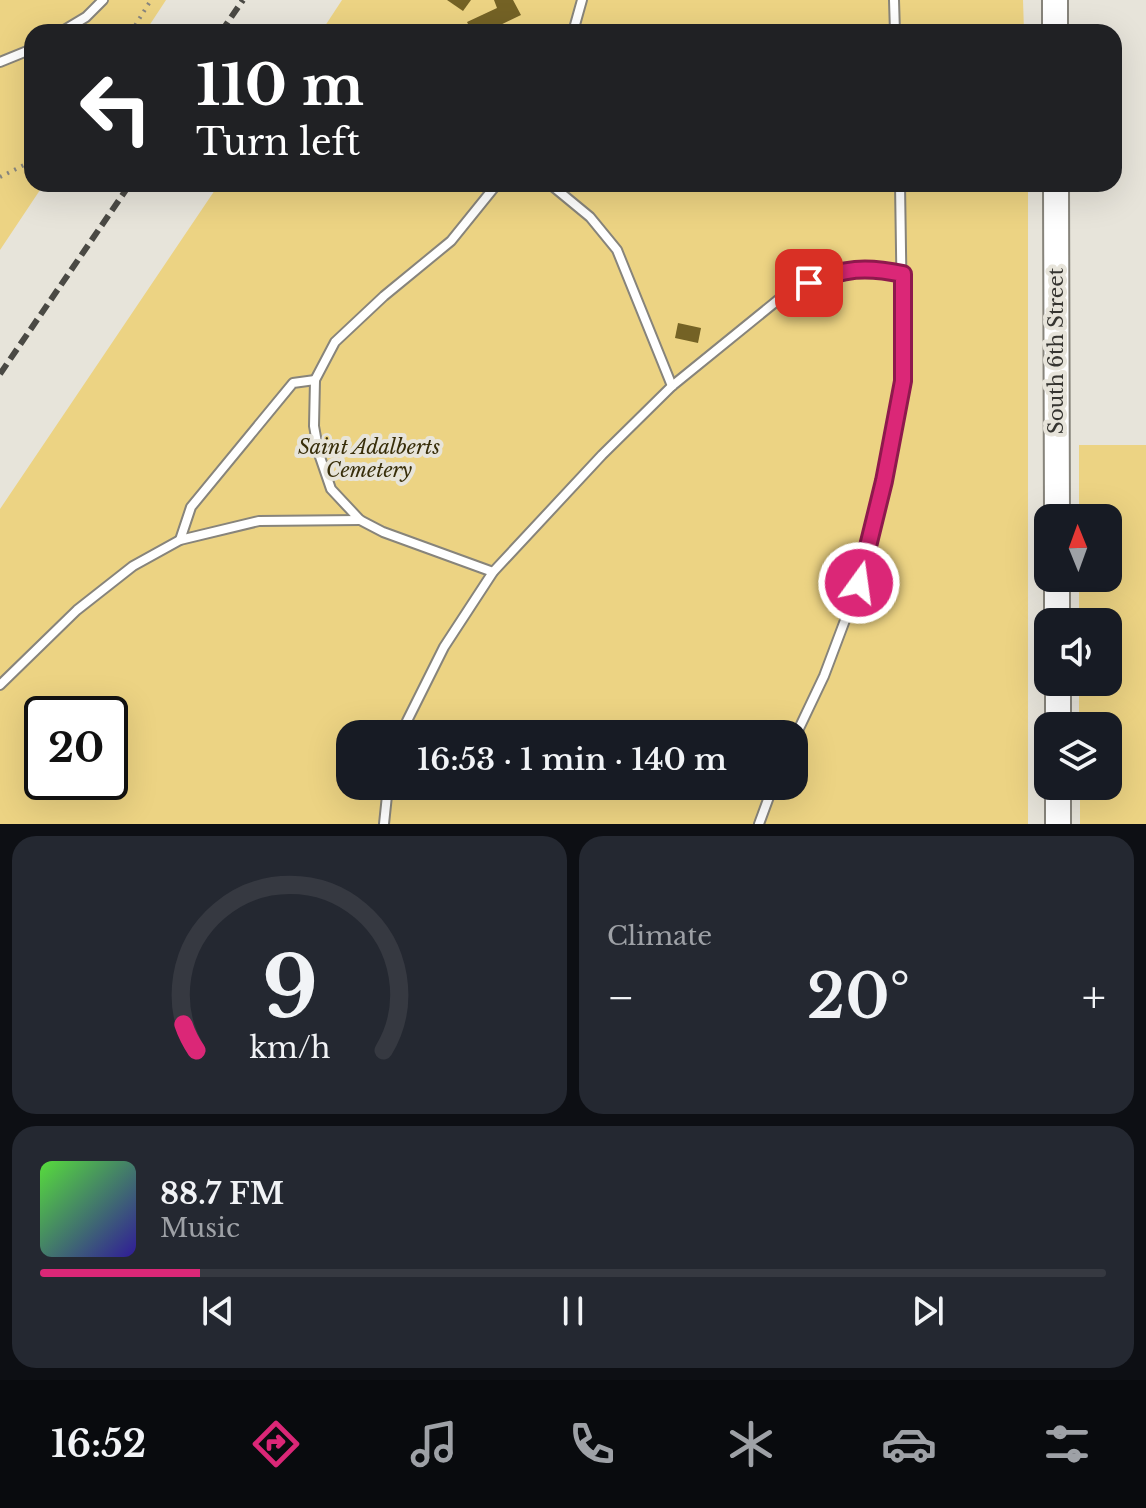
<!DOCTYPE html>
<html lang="en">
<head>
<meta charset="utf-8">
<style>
	:root { --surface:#171b24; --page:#242831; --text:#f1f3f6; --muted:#9ea1a6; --line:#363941; --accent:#db2777 }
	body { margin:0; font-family:"Libre Baskerville",serif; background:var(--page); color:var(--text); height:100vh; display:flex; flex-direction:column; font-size:30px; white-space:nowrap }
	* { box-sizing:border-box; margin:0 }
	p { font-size:26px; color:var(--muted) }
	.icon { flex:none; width:44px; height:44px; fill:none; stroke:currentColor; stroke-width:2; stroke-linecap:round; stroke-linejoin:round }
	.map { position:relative; height:824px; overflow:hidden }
	.side { display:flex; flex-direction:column; gap:12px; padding:12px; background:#0d0f14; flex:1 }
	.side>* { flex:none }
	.hud { position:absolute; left:24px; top:24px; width:1098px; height:168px; border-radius:24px; box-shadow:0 8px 32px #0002; background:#202124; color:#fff; overflow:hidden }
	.needle { width:52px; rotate:359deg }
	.fabs { position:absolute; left:1034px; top:504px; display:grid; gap:16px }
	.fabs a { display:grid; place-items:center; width:88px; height:88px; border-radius:16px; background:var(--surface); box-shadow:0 8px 32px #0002; font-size:40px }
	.speed { position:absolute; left:24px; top:696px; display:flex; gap:16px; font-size:40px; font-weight:700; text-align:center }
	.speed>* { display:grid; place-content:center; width:104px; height:104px; border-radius:50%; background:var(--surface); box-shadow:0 8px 32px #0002; line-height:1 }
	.speed .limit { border:4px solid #111; border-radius:12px; background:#fff; color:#111 }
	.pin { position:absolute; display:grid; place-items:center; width:68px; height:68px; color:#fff; margin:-34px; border-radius:16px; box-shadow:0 4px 12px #0006 }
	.me { position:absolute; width:88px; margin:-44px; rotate:14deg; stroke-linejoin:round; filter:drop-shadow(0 0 6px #0008) }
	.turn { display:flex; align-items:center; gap:28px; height:168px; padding:0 40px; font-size:36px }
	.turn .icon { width:104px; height:104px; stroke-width:2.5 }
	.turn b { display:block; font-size:56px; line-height:68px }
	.big { font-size:60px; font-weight:600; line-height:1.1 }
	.side .tile { flex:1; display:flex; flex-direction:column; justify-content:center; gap:12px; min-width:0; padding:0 28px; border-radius:24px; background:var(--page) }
	.side .dial { align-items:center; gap:0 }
	.dial svg { height:208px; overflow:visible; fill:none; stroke:var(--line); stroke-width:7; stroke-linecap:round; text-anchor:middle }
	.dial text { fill:var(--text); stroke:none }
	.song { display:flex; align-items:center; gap:24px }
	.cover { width:96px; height:96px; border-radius:12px; background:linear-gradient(135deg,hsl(110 70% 55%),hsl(250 70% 35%)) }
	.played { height:8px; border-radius:4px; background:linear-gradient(90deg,var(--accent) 15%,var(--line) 15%) }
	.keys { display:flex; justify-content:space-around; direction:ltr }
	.heat { display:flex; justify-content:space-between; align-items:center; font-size:44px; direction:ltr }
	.side .tiles { flex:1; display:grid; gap:12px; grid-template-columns:1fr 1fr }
	.tile:last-child { grid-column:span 2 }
	.trip { position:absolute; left:336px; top:720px; width:472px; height:80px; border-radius:24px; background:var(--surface); box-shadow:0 8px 32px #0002; font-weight:600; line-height:80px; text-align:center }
	.dock { display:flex; height:128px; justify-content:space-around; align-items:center; background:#090b0e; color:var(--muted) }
	.dock .icon { width:56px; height:56px }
	.dock .on { color:var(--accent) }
	.dock b { font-size:36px; color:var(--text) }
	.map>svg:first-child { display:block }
</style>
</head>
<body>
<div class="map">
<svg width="1146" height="824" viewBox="0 0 1146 824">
	<rect width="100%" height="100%" fill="#e7e4da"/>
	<g fill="#ecd383" fill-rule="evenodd">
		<path d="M0 0H166L145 32H32V184H44L0 250Z"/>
		<path d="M342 0H1023L1024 32H321Z"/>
		<path d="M219 184H1028V824H0V509ZM42 714H110V782H42ZM350 734H794V786H350Z"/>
		<path d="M1079 445H1146V824H1080V786H1108V726H1079V682H1108V622H1079V578H1108V518H1079Z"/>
	</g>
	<g fill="#746225">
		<path d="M447 0H471L463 11Z"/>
		<path d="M494 0H513L521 15 486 32H472L467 22 497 8Z"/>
		<path d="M678 323 701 328 698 343 675 338Z"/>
	</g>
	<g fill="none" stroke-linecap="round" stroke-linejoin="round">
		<defs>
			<g id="lane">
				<path d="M894 0 895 32"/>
				<path d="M61 32 86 17 103 0"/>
				<path d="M573 32 582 0"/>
				<path d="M0 62 32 49"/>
				<path d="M550 184 590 217 617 250 672 386"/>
				<path d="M180 540 191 507 293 383 315 380"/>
				<path d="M493 572 383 532 360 520 331 489 319 454 314 426 315 380 335 342 384 296 451 241 497 184"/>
				<path d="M0 685 77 610 133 566 180 540 259 521 360 520"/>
				<path d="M403 734 407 721 444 647 493 572 602 455 672 386 789 291 829 275 870 267 903 274"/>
				<path d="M794 739 824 676 859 583 884 481 903 381 900 184"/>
				<path d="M384 824 388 786"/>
				<path d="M759 824 773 786"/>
			</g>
			<g id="secondary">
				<path d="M1055 0V32"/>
				<path d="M1056 184 1057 518"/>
				<path d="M1057 578V622"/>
				<path d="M1058 682V726"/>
				<path d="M1058 786V824"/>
			</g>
		</defs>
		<use href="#lane" stroke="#87847b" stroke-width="12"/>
		<use href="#secondary" stroke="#87847b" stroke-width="28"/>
		<g stroke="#87857e" stroke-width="4" stroke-dasharray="2 6" stroke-linecap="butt">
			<path d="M131 32 151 0"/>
			<path d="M0 177 32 161"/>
		</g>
		<use href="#lane" stroke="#fff" stroke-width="8"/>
		<use href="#secondary" stroke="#fff" stroke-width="24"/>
		<g stroke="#4a4944" stroke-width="6" stroke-dasharray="12 6" stroke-linecap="butt">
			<path d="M221 32 243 0"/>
			<path d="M0 374 130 184"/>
		</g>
	</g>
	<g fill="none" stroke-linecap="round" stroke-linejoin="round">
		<defs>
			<path id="route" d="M809 283C845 268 865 266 903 274V381L884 481 859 583"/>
		</defs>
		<use href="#route" stroke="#8e194d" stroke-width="20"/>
		<use href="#route" stroke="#db2777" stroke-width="14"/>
	</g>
	<g text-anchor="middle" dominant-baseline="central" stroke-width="8" stroke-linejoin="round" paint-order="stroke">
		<g font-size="20" fill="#353430" stroke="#e7e4da">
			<text transform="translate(1056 351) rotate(-90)">South 6th Street</text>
		</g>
		<g font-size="20" font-style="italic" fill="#382e0a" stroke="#e7e4da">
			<text x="369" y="447">Saint Adalberts<tspan x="369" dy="23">Cemetery</tspan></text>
		</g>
	</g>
</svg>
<div class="fabs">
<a><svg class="needle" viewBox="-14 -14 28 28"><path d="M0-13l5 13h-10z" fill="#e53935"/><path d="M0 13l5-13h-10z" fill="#9ea1a6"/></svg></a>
<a><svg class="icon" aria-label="sound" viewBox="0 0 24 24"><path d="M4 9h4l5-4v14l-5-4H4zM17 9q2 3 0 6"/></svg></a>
<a><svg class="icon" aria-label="layers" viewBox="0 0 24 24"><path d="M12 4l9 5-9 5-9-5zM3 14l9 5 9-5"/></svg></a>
</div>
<div class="speed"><div class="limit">20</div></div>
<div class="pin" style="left:809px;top:283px;background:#d93025"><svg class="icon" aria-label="arrive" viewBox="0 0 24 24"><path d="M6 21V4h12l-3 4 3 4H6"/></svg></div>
<svg class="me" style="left:859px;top:583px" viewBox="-20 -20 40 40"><circle r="17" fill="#db2777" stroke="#fff" stroke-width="3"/><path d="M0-11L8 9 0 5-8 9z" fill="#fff"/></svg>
<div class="trip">16:53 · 1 min · 140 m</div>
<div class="hud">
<div class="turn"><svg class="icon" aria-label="left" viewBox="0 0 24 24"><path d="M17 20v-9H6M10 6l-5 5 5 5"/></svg><div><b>110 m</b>Turn left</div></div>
</div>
</div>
<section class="side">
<div class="tiles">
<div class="tile dial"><svg viewBox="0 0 100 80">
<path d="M14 69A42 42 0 1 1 86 69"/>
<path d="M14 69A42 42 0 0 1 9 59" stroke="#db2777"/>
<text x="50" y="56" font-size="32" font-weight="700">9</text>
<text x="50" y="72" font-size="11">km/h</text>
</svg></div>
<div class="tile"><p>Climate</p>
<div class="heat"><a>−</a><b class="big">20°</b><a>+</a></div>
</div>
<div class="tile">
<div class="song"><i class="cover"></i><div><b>88.7 FM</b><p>Music</p></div></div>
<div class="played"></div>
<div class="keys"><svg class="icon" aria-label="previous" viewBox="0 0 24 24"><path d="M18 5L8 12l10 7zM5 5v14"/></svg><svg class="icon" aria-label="pause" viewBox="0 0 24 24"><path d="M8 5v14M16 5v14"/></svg><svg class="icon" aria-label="next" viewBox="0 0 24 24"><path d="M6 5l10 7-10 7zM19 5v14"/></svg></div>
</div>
</div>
</section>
<nav class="dock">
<b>16:52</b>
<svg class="icon on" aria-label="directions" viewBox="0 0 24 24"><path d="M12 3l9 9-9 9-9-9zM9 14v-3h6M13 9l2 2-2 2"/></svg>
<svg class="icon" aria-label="music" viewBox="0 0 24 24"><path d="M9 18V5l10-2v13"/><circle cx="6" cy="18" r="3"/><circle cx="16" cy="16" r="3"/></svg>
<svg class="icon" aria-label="phone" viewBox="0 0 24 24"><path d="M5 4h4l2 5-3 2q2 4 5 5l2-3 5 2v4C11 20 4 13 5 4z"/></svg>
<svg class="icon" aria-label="climate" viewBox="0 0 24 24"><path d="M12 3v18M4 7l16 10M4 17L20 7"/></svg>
<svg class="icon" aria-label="car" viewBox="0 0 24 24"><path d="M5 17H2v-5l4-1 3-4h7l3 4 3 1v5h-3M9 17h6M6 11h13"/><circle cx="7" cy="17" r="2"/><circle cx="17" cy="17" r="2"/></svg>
<svg class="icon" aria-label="filters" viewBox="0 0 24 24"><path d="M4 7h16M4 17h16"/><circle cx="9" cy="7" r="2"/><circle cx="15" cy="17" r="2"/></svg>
</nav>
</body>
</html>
